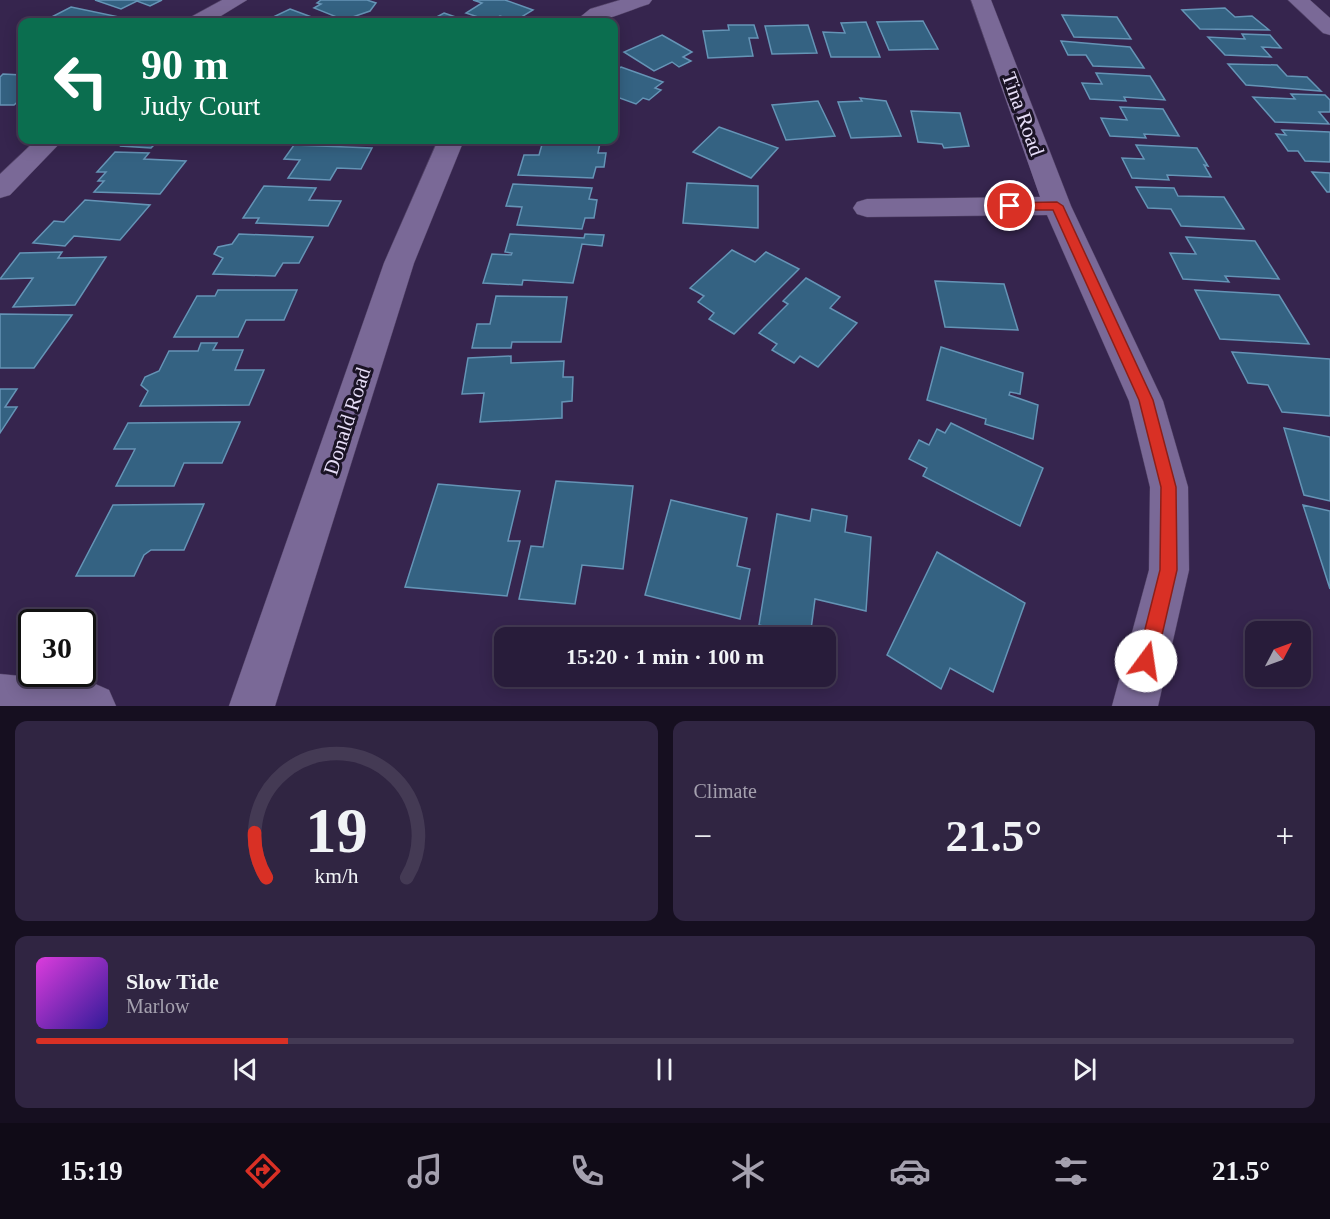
<!DOCTYPE html>
<html lang="en">
<head>
<meta charset="utf-8">
<style>
	:root { --surface:#281c3a; --page:#302542; --text:#f1f3f6; --muted:#a5a1af; --line:#443a54; --accent:#d93025 }
	body { margin:0; font-family:Georgia,serif; background:var(--page); color:var(--text); height:100vh; display:flex; flex-direction:column; font-size:22px; white-space:nowrap }
	* { box-sizing:border-box; margin:0 }
	p { font-size:20px; color:var(--muted) }
	.icon { flex:none; width:33px; height:33px; fill:none; stroke:currentColor; stroke-width:2; stroke-linecap:round; stroke-linejoin:round }
	.map { position:relative; height:706px; overflow:hidden }
	.details { display:flex; flex-direction:column; gap:15px; padding:15px; background:#160f20; flex:1 }
	.details>* { flex:none }
	.guide { position:absolute; left:18px; top:18px; width:600px; height:126px; border-radius:12px; box-shadow:0 3px 15px #0003,0 0 0 2px var(--line); background:#0b6e4f; color:#fff; overflow:hidden }
	.needle { width:39px; rotate:49deg }
	.tools { position:absolute; left:1245px; top:621px; display:grid; gap:12px }
	.tools a { display:grid; place-items:center; width:66px; height:66px; border-radius:12px; background:var(--surface); box-shadow:0 3px 15px #0003,0 0 0 2px var(--line); font-size:30px }
	.speed { position:absolute; left:18px; top:609px; display:flex; gap:12px; font-size:30px; font-weight:700; text-align:center }
	.speed>* { display:grid; place-content:center; width:78px; height:78px; border-radius:50%; background:var(--surface); box-shadow:0 3px 15px #0003,0 0 0 2px var(--line); line-height:1 }
	.speed .limit { border:3px solid #111; border-radius:9px; background:#fff; color:#111 }
	.pin { position:absolute; display:grid; place-items:center; width:51px; height:51px; color:#fff; margin:-26px; border:3px solid #fff; border-radius:50%; box-shadow:0 2px 6px #0007 }
	.me { position:absolute; width:66px; margin:-33px; rotate:14deg; stroke-linejoin:round; filter:drop-shadow(0 0 4px #0008) }
	.turn { display:flex; align-items:center; gap:21px; height:126px; padding:0 24px; font-size:27px }
	.turn .icon { width:78px; height:78px; stroke-width:2.5 }
	.turn b { display:block; font-size:42px; line-height:51px }
	.big { font-size:45px; font-weight:700; line-height:1.1 }
	.details .tile { flex:1; display:flex; flex-direction:column; justify-content:center; gap:9px; min-width:0; padding:0 21px; border-radius:12px; background:var(--page) }
	.details .dial { align-items:center; gap:0 }
	.dial svg { height:156px; overflow:visible; fill:none; stroke:var(--line); stroke-width:7; stroke-linecap:round; text-anchor:middle }
	.dial text { fill:var(--text); stroke:none }
	.song { display:flex; align-items:center; gap:18px }
	.cover { width:72px; height:72px; border-radius:9px; background:linear-gradient(135deg,hsl(300 70% 55%),hsl(250 70% 35%)) }
	.played { height:6px; border-radius:3px; background:linear-gradient(90deg,var(--accent) 20%,var(--line) 20%) }
	.keys { display:flex; justify-content:space-around; direction:ltr }
	.heat { display:flex; justify-content:space-between; align-items:center; font-size:33px; direction:ltr }
	.details .tiles { flex:1; display:grid; gap:15px; grid-template-columns:1fr 1fr }
	.tile:last-child { grid-column:span 2 }
	.trip { position:absolute; left:494px; top:627px; width:342px; height:60px; border-radius:12px; background:var(--surface); box-shadow:0 3px 15px #0003,0 0 0 2px var(--line); font-weight:700; line-height:60px; text-align:center }
	.tab-bar { display:flex; height:96px; justify-content:space-around; align-items:center; background:#100b17; color:var(--muted) }
	.tab-bar .icon { width:42px; height:42px }
	.tab-bar .on { color:var(--accent) }
	.tab-bar b { font-size:27px; color:var(--text) }
	.map>svg:first-child { display:block }
</style>
</head>
<body>
<div class="map">
<svg width="1330" height="706" viewBox="0 0 1330 706">
	<rect width="100%" height="100%" fill="#36254e"/>
	<g fill="#346282" stroke="#6594b6" stroke-width="1.5">
		<path d="M95 0H162L150 6 137 1 121 9Z"/>
		<path d="M321 0H367L376 3 370 11 344 20 314 8 321 4 317 3Z"/>
		<path d="M473 0H505L533 10 515 21 500 16 490 21 466 13 482 3Z"/>
		<path d="M71 7 119 17 109 22H42Z"/>
		<path d="M1225 8 1235 17 1252 16 1269 30 1200 29 1182 10Z"/>
		<path d="M290 9 325 22H276L269 19Z"/>
		<path d="M444 13 470 22 431 20Z"/>
		<path d="M1062 15 1117 17 1131 39 1074 37Z"/>
		<path d="M923 21 938 49 889 50 877 22Z"/>
		<path d="M866 22 880 57H831L823 32 845 33 841 23Z"/>
		<path d="M728 25H754L758 38H749L753 56 708 58 703 31 729 30Z"/>
		<path d="M808 25 817 53 772 54 765 26Z"/>
		<path d="M1242 34 1270 35 1281 48 1262 47 1271 57 1225 55 1208 37 1245 39Z"/>
		<path d="M662 35 692 52 683 57 691 61 679 67 672 62 654 71 624 52Z"/>
		<path d="M1061 41 1130 47 1144 68 1093 66 1086 55H1068Z"/>
		<path d="M1228 64 1277 65 1287 76 1307 77 1321 91 1246 85Z"/>
		<path d="M621 67 663 82 655 88 661 90 649 100 643 98 636 104 614 96V72Z"/>
		<path d="M1096 73 1150 76 1165 100 1124 97 1126 101 1090 99 1082 83 1102 84Z"/>
		<path d="M3 74 22 75V98L14 105H0V77Z"/>
		<path d="M1291 94 1325 95 1330 100V112H1319L1329 124 1275 122 1253 97 1295 99Z"/>
		<path d="M860 98 886 101 901 136 851 138 838 102 862 101Z"/>
		<path d="M818 101 835 136 786 140 772 105Z"/>
		<path d="M1120 107 1163 109 1179 136 1144 134 1146 138 1110 136 1101 118 1127 120Z"/>
		<path d="M911 111 960 113 969 146 944 148 942 144 918 142Z"/>
		<path d="M719 127 778 148 751 178 693 152Z"/>
		<path d="M1282 130 1330 132V162L1305 161 1298 151H1288L1276 134 1286 135Z"/>
		<path d="M127 140H202L197 145 156 143 151 148 121 146Z"/>
		<path d="M543 141 600 143 598 153H606L604 167H596L593 178 518 175 524 155H539Z"/>
		<path d="M294 145 372 148 361 169 337 168 330 180 288 178 300 160 284 159Z"/>
		<path d="M1136 145 1197 148 1208 166 1204 165 1211 177 1167 175 1169 180 1132 178 1122 158 1144 159Z"/>
		<path d="M115 152 149 153 144 159 186 161 160 194 94 192 104 181H98L106 172H97Z"/>
		<path d="M1312 172 1330 173V192H1327Z"/>
		<path d="M687 183 758 186V228L683 223Z"/>
		<path d="M513 184 592 188 589 199 597 200 594 218H585L582 229 517 225 522 207 506 206Z"/>
		<path d="M264 186 316 188 309 200 341 201 328 226 256 223 259 218H243Z"/>
		<path d="M1136 187 1174 188 1178 196 1224 197 1244 229 1181 226 1171 209 1148 208Z"/>
		<path d="M85 200 150 205 120 240 74 236 65 246 33 243 54 221 64 222Z"/>
		<path d="M239 234 313 237 299 263H283L275 276 213 274 223 258 214 254 218 247 232 244Z"/>
		<path d="M510 234 584 238 585 234 604 235 602 246 582 244 573 283 523 280 522 285 483 283 492 254 511 255 512 253 505 252Z"/>
		<path d="M1186 237 1255 241 1279 279 1225 276 1229 282 1183 279 1170 253 1196 254Z"/>
		<path d="M732 250 755 262 766 252 799 269 734 334 709 319 714 313 698 302 704 296 690 288Z"/>
		<path d="M62 252 58 258 106 257 75 305 13 307 33 278 0 279 20 253Z"/>
		<path d="M806 278 840 297 830 308 857 323 818 367 800 356 794 363 772 350 777 344 759 333 788 304 783 301Z"/>
		<path d="M935 281 1004 284 1018 330 945 327Z"/>
		<path d="M218 290H297L284 320H246L238 337H174L197 296H215Z"/>
		<path d="M1195 290 1279 295 1309 344 1220 339Z"/>
		<path d="M496 296 567 297 561 342H512L511 348H472L477 324H490Z"/>
		<path d="M0 314 72 315 34 368H0Z"/>
		<path d="M201 343H217L213 350H243L235 370H264L249 405 140 406 148 391 141 385 145 377 159 371 169 351H198Z"/>
		<path d="M941 347 1023 373 1020 394 1010 392 1009 395 1038 405 1033 439 985 424 986 419 927 400Z"/>
		<path d="M1232 352 1330 359V416L1282 412 1268 385 1248 383Z"/>
		<path d="M511 356V363L564 361 563 377H573L572 401 562 402V418L480 422 484 393 462 394 468 358Z"/>
		<path d="M0 389H17L5 407H17L0 433Z"/>
		<path d="M240 422 222 463H184L174 486H116L135 449H114L128 423Z"/>
		<path d="M951 423 1043 468 1020 526 923 476 927 468 909 459 919 440 929 445 937 429 945 433Z"/>
		<path d="M1284 428 1330 437V501L1304 495Z"/>
		<path d="M556 481 633 486 623 569 582 565 575 604 519 599 531 546 543 547Z"/>
		<path d="M438 484 520 491 508 541H520L507 596 405 587Z"/>
		<path d="M671 500 747 518 737 566 750 569 740 619 645 595Z"/>
		<path d="M204 504 184 550H151L144 555 134 576H76L113 505Z"/>
		<path d="M1303 505 1330 511V589Z"/>
		<path d="M812 509 847 516 845 532 871 537 866 611 815 599 810 637 759 625 777 514 810 521Z"/>
		<path d="M937 552 1025 603 993 692 950 668 941 689 887 655Z"/>
	</g>
	<g fill="none" stroke-linecap="round" stroke-linejoin="round">
		<defs>
			<g id="minor">
				<path d="M222 0H247L211 22H186L189 18Z"/>
				<path d="M620 0H652L649 4C624 12 599 25 574 22L590 9Z"/>
				<path d="M971 0H991L1071 206 1163 401 1188 487 1189 570 1158 706H1112L1149 570 1150 487 1129 401 1047 215 867 217 857 214 853 208 857 202 867 199 1040 197Z"/>
				<path d="M1288 0H1310L1330 18V35L1323 33Z"/>
				<path d="M36 140H63L10 195 0 198V174Z"/>
				<path d="M438 140H464L414 263 275 706H229L384 263Z"/>
				<path d="M0 674 93 683 109 690 116 706H0Z"/>
			</g>
		</defs>
		<use href="#minor" stroke="#524366" stroke-width="1"/>
		<use href="#minor" fill="#7a6997" fill-rule="evenodd"/>
	</g>
	<path fill="#d93025" stroke="#8d1f18" stroke-width="1.5" d="M1057 202 1063 206 1153 400 1176 487 1177 570 1156 661 1153 667 1146 670 1140 667 1137 661 1160 570 1161 487 1139 400 1053 210H1010L1004 206 1010 203Z"/>
	<g text-anchor="middle" dominant-baseline="central" stroke-width="6" stroke-linejoin="round" paint-order="stroke">
		<g font-size="21" fill="#e7def8" stroke="#1a1325">
			<text transform="translate(1023 114) rotate(70)">Tina Road</text>
			<text transform="translate(347 421) rotate(-72)">Donald Road</text>
		</g>
	</g>
</svg>
<div class="tools">
<a><svg class="needle" viewBox="-14 -14 28 28"><path d="M0-13l5 13h-10z" fill="#e53935"/><path d="M0 13l5-13h-10z" fill="#a5a1af"/></svg></a>
</div>
<div class="speed"><div class="limit">30</div></div>
<div class="pin" style="left:1010px;top:206px;background:#d93025"><svg class="icon" aria-label="arrive" viewBox="0 0 24 24"><path d="M6 21V4h12l-3 4 3 4H6"/></svg></div>
<svg class="me" style="left:1146px;top:661px" viewBox="-20 -20 40 40"><circle r="19" fill="#fff"/><path d="M0-13L10 11 0 6-10 11z" fill="#d93025"/></svg>
<div class="trip">15:20 · 1 min · 100 m</div>
<div class="guide">
<div class="turn"><svg class="icon" aria-label="left" viewBox="0 0 24 24"><path d="M17 20v-9H6M10 6l-5 5 5 5"/></svg><div><b>90 m</b>Judy Court</div></div>
</div>
</div>
<section class="details">
<div class="tiles">
<div class="tile dial"><svg viewBox="0 0 100 80">
<path d="M14 69A42 42 0 1 1 86 69"/>
<path d="M14 69A42 42 0 0 1 8 46" stroke="#d93025"/>
<text x="50" y="56" font-size="32" font-weight="700">19</text>
<text x="50" y="72" font-size="11">km/h</text>
</svg></div>
<div class="tile"><p>Climate</p>
<div class="heat"><a>−</a><b class="big">21.5°</b><a>+</a></div>
</div>
<div class="tile">
<div class="song"><i class="cover"></i><div><b>Slow Tide</b><p>Marlow</p></div></div>
<div class="played"></div>
<div class="keys"><svg class="icon" aria-label="previous" viewBox="0 0 24 24"><path d="M18 5L8 12l10 7zM5 5v14"/></svg><svg class="icon" aria-label="pause" viewBox="0 0 24 24"><path d="M8 5v14M16 5v14"/></svg><svg class="icon" aria-label="next" viewBox="0 0 24 24"><path d="M6 5l10 7-10 7zM19 5v14"/></svg></div>
</div>
</div>
</section>
<nav class="tab-bar">
<b>15:19</b>
<svg class="icon on" aria-label="directions" viewBox="0 0 24 24"><path d="M12 3l9 9-9 9-9-9zM9 14v-3h6M13 9l2 2-2 2"/></svg>
<svg class="icon" aria-label="music" viewBox="0 0 24 24"><path d="M9 18V5l10-2v13"/><circle cx="6" cy="18" r="3"/><circle cx="16" cy="16" r="3"/></svg>
<svg class="icon" aria-label="phone" viewBox="0 0 24 24"><path d="M5 4h4l2 5-3 2q2 4 5 5l2-3 5 2v4C11 20 4 13 5 4z"/></svg>
<svg class="icon" aria-label="climate" viewBox="0 0 24 24"><path d="M12 3v18M4 7l16 10M4 17L20 7"/></svg>
<svg class="icon" aria-label="car" viewBox="0 0 24 24"><path d="M5 17H2v-5l4-1 3-4h7l3 4 3 1v5h-3M9 17h6M6 11h13"/><circle cx="7" cy="17" r="2"/><circle cx="17" cy="17" r="2"/></svg>
<svg class="icon" aria-label="filters" viewBox="0 0 24 24"><path d="M4 7h16M4 17h16"/><circle cx="9" cy="7" r="2"/><circle cx="15" cy="17" r="2"/></svg>
<b>21.5°</b>
</nav>
</body>
</html>
